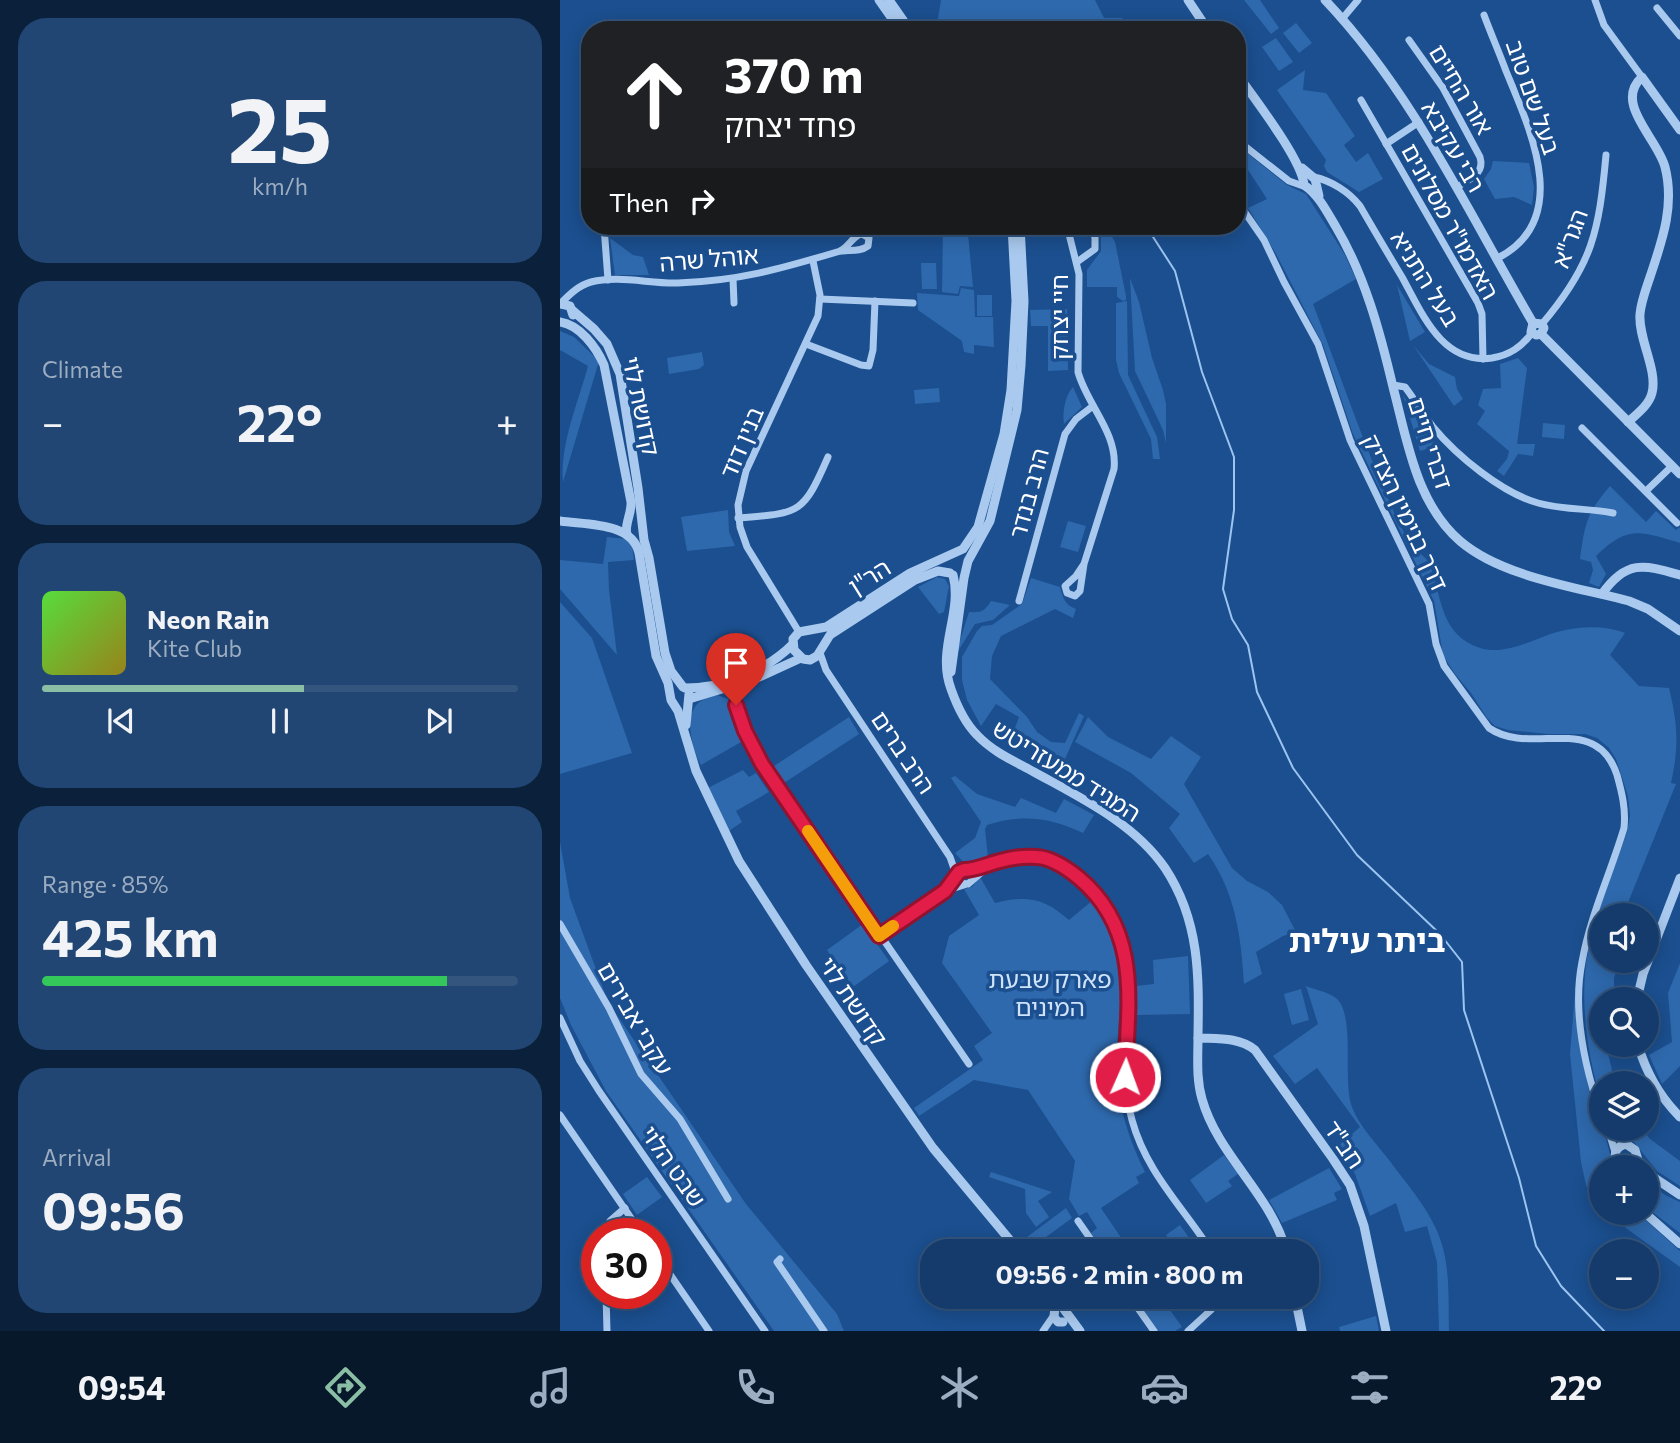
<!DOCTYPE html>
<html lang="en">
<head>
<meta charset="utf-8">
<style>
	:root { --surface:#143b6b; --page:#214673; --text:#f1f3f6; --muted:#9dadc1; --line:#33557e; --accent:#8abfa5 }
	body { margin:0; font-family:Commissioner,"Noto Sans Hebrew",sans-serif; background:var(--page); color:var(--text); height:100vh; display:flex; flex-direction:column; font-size:26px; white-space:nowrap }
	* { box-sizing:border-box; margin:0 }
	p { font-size:23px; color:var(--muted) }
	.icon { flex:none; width:38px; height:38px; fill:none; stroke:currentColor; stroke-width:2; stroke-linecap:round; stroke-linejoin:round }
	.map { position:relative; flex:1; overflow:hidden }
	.drawer { display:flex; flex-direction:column; gap:18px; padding:18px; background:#0b203b; width:560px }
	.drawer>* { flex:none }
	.banner { position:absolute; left:21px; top:21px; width:665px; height:214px; border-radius:28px; box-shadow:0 4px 18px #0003,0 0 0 2px var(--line); background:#202124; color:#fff; overflow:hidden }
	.controls { position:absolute; left:1029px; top:903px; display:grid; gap:14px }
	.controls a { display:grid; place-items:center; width:70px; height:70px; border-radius:50%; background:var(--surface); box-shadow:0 4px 18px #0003,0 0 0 2px var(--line); font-size:35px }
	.speed { position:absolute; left:21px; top:1218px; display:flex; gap:14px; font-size:35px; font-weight:700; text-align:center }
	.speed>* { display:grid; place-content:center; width:91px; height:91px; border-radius:50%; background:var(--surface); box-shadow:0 4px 18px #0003,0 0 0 2px var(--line); line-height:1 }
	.speed .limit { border:10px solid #d22; background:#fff; color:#111 }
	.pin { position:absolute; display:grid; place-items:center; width:60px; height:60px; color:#fff; margin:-72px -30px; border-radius:50% 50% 50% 0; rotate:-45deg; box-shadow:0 0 7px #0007 }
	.pin .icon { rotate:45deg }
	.me { position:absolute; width:77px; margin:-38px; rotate:2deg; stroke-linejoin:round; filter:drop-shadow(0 0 5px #0008) }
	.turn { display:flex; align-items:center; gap:24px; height:147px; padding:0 28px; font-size:32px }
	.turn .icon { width:91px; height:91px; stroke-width:2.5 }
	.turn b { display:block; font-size:49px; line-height:60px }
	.then { display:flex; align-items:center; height:66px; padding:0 28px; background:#0003; gap:14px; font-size:26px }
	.big { font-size:52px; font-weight:700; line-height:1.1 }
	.drawer .tile { flex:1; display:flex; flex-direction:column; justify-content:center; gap:10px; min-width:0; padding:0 24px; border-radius:28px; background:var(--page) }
	.drawer .dial { align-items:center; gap:0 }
	.dial b { font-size:91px; line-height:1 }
	.song { display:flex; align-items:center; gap:21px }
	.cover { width:84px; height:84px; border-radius:10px; background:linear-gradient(135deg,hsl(110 70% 55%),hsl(50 70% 35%)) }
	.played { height:7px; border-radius:4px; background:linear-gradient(90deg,var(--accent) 55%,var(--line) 55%) }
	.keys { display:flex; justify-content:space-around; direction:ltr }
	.heat { display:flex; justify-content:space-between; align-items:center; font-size:38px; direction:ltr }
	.charge { height:10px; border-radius:5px; background:linear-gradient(90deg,#34c759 85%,var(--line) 0) }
	.trip { position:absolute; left:360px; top:1239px; width:399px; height:70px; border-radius:28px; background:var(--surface); box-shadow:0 4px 18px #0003,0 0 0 2px var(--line); font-weight:700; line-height:70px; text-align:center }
	.tabs { display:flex; height:112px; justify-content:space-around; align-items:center; background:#08182b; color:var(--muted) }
	.tabs .icon { width:49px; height:49px }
	.tabs .on { color:var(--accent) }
	.tabs b { font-size:32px; color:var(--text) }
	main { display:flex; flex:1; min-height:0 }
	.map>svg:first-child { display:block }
</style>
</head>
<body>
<main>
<section class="drawer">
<div class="tile dial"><b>25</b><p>km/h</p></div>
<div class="tile"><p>Climate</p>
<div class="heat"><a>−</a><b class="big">22°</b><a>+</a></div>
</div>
<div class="tile">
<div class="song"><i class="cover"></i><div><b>Neon Rain</b><p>Kite Club</p></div></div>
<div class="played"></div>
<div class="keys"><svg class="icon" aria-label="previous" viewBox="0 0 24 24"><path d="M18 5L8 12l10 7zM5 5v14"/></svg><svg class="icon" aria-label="pause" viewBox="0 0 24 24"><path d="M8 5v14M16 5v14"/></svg><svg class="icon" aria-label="next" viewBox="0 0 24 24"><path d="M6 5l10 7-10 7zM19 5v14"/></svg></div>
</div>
<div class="tile"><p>Range · 85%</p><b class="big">425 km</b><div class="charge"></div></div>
<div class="tile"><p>Arrival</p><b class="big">09:56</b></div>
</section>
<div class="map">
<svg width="1120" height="1331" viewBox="0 0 1120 1331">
	<rect width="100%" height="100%" fill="#1b4f8f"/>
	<g fill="#2e69ad">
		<path d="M381 0H535L544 18H562L570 30 541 27 515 30H376Z"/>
		<path d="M684 0H700L719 28 711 34Z"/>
		<path d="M736 23 752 43 739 53 723 33Z"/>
		<path d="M716 38 733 62 719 71 702 47Z"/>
		<path d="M745 70 743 90 766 93 795 136 784 145 796 162 808 153 823 179 799 192 767 172 764 166 766 160 717 90Z"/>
		<path d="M677 145 727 185 746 194 785 255 796 279 753 304C781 377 806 452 839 523 843 530 847 539 852 546 858 553 867 557 870 565 882 597 880 635 920 648 946 656 973 639 997 632 1019 626 1045 625 1065 633L1050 655 1079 686 1109 688C1118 726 1119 746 1111 783L1116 784 1063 915H1041V961H1060L1054 978V996L1044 994V999H1041V1045H1046L1055 1083H1041V1101C1027 1052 1019 1001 1028 951 1036 912 1054 870 1067 832L1070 816 1068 796 1056 759 1049 748 1037 738 1025 734H988L948 730 935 726 927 718 911 693 895 674 883 655 874 601 793 434 763 345 715 252 688 208 707 199 677 153Z"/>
		<path d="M933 161 969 163 974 187 972 205 954 197 935 199 924 179 931 169Z"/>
		<path d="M383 226H406L408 234 413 287 400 286 398 294 382 292Z"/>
		<path d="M535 226H546L555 242 566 296V300L563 301 557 297V287H527V270L541 251V238Z"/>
		<path d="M50 238 73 255 83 257 89 275H55Z"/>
		<path d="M361 263H376L377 289H362Z"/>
		<path d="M570 278 579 302 592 358 603 390 606 404V443L603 430 575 371Z"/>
		<path d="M837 285 865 332 850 341Z"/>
		<path d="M401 288 414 290 415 317H433L434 347 414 345V354L404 352 402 341 358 310 357 293 399 296Z"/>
		<rect x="417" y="295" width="15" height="21"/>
		<path d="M567 301 568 375 597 437 600 459H593L591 439 559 373 556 360V303Z"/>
		<path d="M507 309 508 370 488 371V326H471L470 310Z"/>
		<path d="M0 331 14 337 39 361 3 482C0 443 18 403 28 366L0 350Z"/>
		<path d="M853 345 869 364 895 377 897 389 903 399 894 406Z"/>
		<path d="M142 352 144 365 139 369 109 374 107 358Z"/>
		<path d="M958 358 967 368 957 444H975L973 456 958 454 944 476 937 471 947 459 949 451 917 424 925 411 918 405 923 389 941 388 940 364Z"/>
		<path d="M513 387 522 407 504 424C502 413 505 395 513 387Z"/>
		<path d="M379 388 380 402 355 404 354 390Z"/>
		<path d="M843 395 865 432 877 446 860 451Z"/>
		<path d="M983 423 1005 425 1004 439 982 437Z"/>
		<path d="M1050 486 1086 522 1096 511 1116 530 1120 527V543C1080 531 1068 525 1036 556L1046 574 1039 587 1029 583 1033 570 1031 562 1020 559C1025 524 1026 514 1050 486Z"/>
		<path d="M168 510 169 532 175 546 127 551 121 517Z"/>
		<path d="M508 521 526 526 518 552 500 547Z"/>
		<path d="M47 537 67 539 72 544 74 560 48 562 49 590 57 655 0 589V560L43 564Z"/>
		<path d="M377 577 385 579 389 586 384 612 379 614 358 587Z"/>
		<path d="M471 578 500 587C503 598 505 605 516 609L513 618 495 609 441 636 432 656 430 679 467 717 477 732 491 742 505 743 519 713 524 716 505 759 453 733 459 717 436 704 421 726 407 700 402 680V657L417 631 422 626 432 625 462 604Z"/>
		<path d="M431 601 450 605 433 620 415 624 395 656 409 612C421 613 425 611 431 601Z"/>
		<path d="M0 602 32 638 72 753 0 774Z"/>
		<path d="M157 695 168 699 181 742 141 765C132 749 122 713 141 701 145 698 152 697 157 695Z"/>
		<path d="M289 717 299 734 224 783 214 766Z"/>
		<path d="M528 717 548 737 591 759 611 736 641 757 624 784 672 868 687 881 708 892 722 905 735 930 733 933 723 936 696 952 702 974 684 984C681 937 676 894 648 854L634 863 609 828 620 814 571 773 515 742Z"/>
		<path d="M183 770 189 777 196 773 209 792 176 811 182 822 169 831 148 788Z"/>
		<path d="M395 776 417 794 455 807 461 798 496 813 504 799 534 815 523 833C490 817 461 814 427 825L425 829 428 857 416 865 407 866 395 853 415 838 421 822 391 778Z"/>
		<path d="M0 842 10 898 48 1002 186 1204 277 1314 284 1331H214L46 1091 11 1025 0 998Z"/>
		<path d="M420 877 435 903C468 895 484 898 509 920L533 900C576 962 555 1006 557 1073 559 1109 569 1140 585 1172L576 1177 579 1183 541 1208 570 1251H544L531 1233 537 1228 527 1212 519 1216 509 1199 515 1161 468 1090 414 1080 359 1116 354 1108 423 1060 414 1046 432 1033 382 963 389 936 419 915 404 889 412 887Z"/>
		<path d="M303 924 329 961 293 987 267 950Z"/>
		<path d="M628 956 630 1014 577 1015 576 986 594 984 593 960Z"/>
		<path d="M1120 963V1066L1102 1084 1089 1055 1112 1042 1108 993Z"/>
		<path d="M1016 981C1017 1019 1020 1054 1029 1090 1037 1118 1049 1138 1052 1167H1041V1209L1033 1201 1026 1185 1021 1162 1010 1054Z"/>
		<path d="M746 986C756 990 768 992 776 998 796 1015 782 1080 792 1107 799 1126 817 1144 829 1160 845 1182 866 1205 877 1231 891 1262 888 1298 889 1331H879L877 1262 867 1226 845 1232 836 1203 810 1216 795 1174 778 1146 800 1127 757 1068 735 1084 713 1056 758 1024Z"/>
		<path d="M741 989 749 1020 732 1025 724 994Z"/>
		<path d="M1054 1129H1082L1090 1139 1120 1161V1186L1097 1171 1074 1142 1064 1138Z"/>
		<path d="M664 1155 678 1174 668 1181 672 1186 646 1203 630 1180Z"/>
		<path d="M769 1168 782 1189 774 1193 777 1200 722 1223 709 1200Z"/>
		<path d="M431 1172 492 1192 478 1201 489 1217 476 1227 466 1213 465 1189 429 1177Z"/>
		<path d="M87 1177 102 1197 77 1215 63 1194Z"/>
		<path d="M1087 1181 1105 1195 1120 1202V1233L1087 1208Z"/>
		<path d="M506 1208 512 1218 467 1251 459 1243Z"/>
		<path d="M1045 1213H1078L1120 1251V1267Z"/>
		<path d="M620 1225 632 1242 617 1251 606 1235Z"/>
		<path d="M575 1297H601L622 1327 615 1331H598Z"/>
		<path d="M816 1316 819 1331H780L779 1327Z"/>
	</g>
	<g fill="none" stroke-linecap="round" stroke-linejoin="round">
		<path stroke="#9cc4f0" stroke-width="2" d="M586 226 615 271 642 372 674 457V510L663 589 672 619 688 645 697 692 733 768 797 855 880 934 902 962 904 1010 959 1178 976 1246 1001 1286 1044 1331"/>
		<g stroke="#a9c9ee" stroke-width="7">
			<path d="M1035 0 1044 25 1082 77"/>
			<path d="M1097 8 1120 36"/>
			<path d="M924 15C931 34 939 52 946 71 970 129 1014 221 936 259"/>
			<path d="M782 19 798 0"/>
			<path d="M849 40 883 88 920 157C925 174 910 179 897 187"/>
			<path d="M801 100 918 303 922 314 923 359"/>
			<path d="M677 140 729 181 746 187"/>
			<path d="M826 144 859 122"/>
			<path d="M754 177C772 181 789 192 800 206 814 230 828 254 842 277 862 313 882 365 932 358 950 355 961 347 972 333"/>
			<path d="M677 201 704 240 724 282 758 344 790 440 869 604 876 644 884 666 929 728C971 757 1036 711 1057 775 1062 793 1066 809 1064 828 1051 872 1030 916 1022 962 1012 1012 1025 1068 1041 1115"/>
			<path d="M44 226 48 280"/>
			<path d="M507 226 519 274 518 372C527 405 558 433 554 469L524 564 520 591 515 596 507 593 505 586 516 576 524 564"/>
			<path d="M517 262 535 249V237L529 226"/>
			<path d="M173 279 174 303"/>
			<path d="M260 299 353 303"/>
			<path d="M1 303C9 295 19 285 31 282 59 275 90 284 118 283 178 281 220 269 277 252 287 249 299 253 308 246L309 238 302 234C293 235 289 247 280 251"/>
			<path d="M982 324C1033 264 1039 231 1046 155"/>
			<path d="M246 344 301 365 309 366 313 350 315 301"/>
			<path d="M833 385 845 387C855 400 863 414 873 427 897 456 942 493 978 503 1003 510 1028 508 1053 513"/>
			<path d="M1022 428 1117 523"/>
			<path d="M1086 491 1112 466"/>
			<path d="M178 518C241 513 243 514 268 457"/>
			<path d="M459 601 505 434 516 419 533 406"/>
			<path d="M239 632 187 547 180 527 178 505 186 471 258 316 260 295 253 261"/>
			<path d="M260 653 266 670 390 857 399 883 408 884 430 865"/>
			<path d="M172 687 180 718 202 763 409 1064"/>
			<path d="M408 870C453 856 483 848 521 880 599 946 549 1037 572 1120 586 1172 623 1207 651 1251"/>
			<path d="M0 924 49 1008 81 1074 120 1119 168 1199"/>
			<path d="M319 936 385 891 404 885"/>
			<path d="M0 1018 20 1061 39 1091 205 1331"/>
			<path d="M0 1115 82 1234"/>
			<path d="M1048 1129 1055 1152"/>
			<path d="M518 1221 539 1251"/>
			<path d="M45 1234 50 1221 65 1208"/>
			<path d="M96 1254 149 1331"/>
			<path d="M220 1259 217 1262 264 1331"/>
			<path d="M46 1293 47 1331"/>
			<path d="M570 1297 594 1331"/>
			<path d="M483 1331 494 1315"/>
			<path d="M628 1331 651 1310 658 1297"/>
		</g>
		<g stroke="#a9c9ee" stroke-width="9">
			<path d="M319 0 340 30"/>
			<path d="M329 0 350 30"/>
			<path d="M628 0 648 30"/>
			<path d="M765 0C854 94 908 212 973 323"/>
			<path d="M677 74C694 98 742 160 744 185 759 195 767 212 776 227 805 276 820 332 833 387 847 440 856 503 900 541 942 577 1016 587 1069 601L1088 609 1120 631"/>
			<path d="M742 168 755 179 759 196"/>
			<path d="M0 304 10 306 13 315"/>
			<path d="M12 310 34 329 47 344 60 374 78 488 84 540 89 558 105 653 111 671 123 687"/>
			<path d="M0 322C20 325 36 347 44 365L71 502C72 513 64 525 67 534"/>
			<path d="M973 323 971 332 976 335 981 334"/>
			<path d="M973 323 982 324 984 328 981 334"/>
			<path d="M981 334 1120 474"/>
			<path d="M1068 422C1077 414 1089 405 1092 393 1098 370 1078 339 1080 314 1081 302 1086 289 1090 277 1102 241 1115 206 1105 167 1098 139 1053 103 1082 77L1120 130"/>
			<path d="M0 521C26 525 72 522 79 553L96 656 108 683 111 700 118 711 136 771 179 861 246 965 373 1148 459 1251"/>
			<path d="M390 573 378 571 355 580 270 635 257 656 250 660 243 659 234 650 233 639 239 632 266 627 350 573 403 549 418 527 444 434 451 390 456 301 452 226"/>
			<path d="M393 575C403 613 376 649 391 689 397 706 405 723 417 735 433 752 454 761 474 772 521 798 574 823 605 868 640 921 639 976 638 1036 638 1058 636 1078 642 1099 658 1156 711 1194 726 1251"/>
			<path d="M1042 594C1066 560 1083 564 1120 575"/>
			<path d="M391 672 404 578 408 561 430 521 457 410 461 365 464 301 460 226"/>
			<path d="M125 688C164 688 206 671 233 644"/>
			<path d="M129 699 195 679 241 658"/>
			<path d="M126 725 129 694"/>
			<path d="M1077 999 1083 974 1120 878"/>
			<path d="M638 1038C658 1039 679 1037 695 1050L773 1159 790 1185 804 1226 826 1331"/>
			<path d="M1078 1045C1086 1072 1100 1097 1120 1117"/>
			<path d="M1055 1167C1055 1156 1053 1147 1066 1144L1075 1150 1078 1160 1084 1167"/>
			<path d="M1066 1167H1077"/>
			<path d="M1087 1173 1120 1195"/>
			<path d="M1085 1213 1120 1244"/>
			<path d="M493 1297 495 1306 494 1317 498 1322H503"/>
			<path d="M495 1297 520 1331"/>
			<path d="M735 1297 742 1331"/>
		</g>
	</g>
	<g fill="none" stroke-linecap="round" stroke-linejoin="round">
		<defs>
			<path id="route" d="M176 705 185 731 202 764 319 936 385 891 399 872 404 870C416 870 428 864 440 861 451 858 467 856 477 857 493 858 508 869 519 878 582 931 568 1004 565 1077"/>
		</defs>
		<use href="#route" stroke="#92132f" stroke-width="18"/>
		<use href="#route" stroke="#e11d48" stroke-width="12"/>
		<path stroke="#f59e0b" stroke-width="12" d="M248 831 319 936 333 926"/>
	</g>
	<g text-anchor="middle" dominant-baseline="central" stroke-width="7" stroke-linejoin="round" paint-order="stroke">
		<g font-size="24" fill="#fff" stroke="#1b4f8f">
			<text transform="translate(902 89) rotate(59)">אור החיים</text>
			<text transform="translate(974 97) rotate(71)">בעל שם טוב</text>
			<text transform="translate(894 146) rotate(60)">רבי עקיבא</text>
			<text transform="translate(891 221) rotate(61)">האדמו"ר מסלונים</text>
			<text transform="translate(1009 238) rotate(-70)">הגר"א</text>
			<text transform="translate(149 258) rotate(-5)">אוהל שרה</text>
			<text transform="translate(866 278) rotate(58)">בעל התניא</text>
			<text transform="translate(498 317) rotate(-90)">חיי יצחק</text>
			<text transform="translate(82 406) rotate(78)">קדושת לוי</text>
			<text transform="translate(181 442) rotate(-67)">בנין דוד</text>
			<text transform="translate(871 443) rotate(72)">דברי חיים</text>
			<text transform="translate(468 493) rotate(-75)">הרב בנדר</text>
			<text transform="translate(846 512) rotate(65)">דרך בנימין הצדיק</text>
			<text transform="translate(309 576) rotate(-32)">הר"ן</text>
			<text transform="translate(344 752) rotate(56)">הרב ברים</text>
			<text transform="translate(507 770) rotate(32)">המגיד ממעזריטש</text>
			<text transform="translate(294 1001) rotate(56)">קדושת לוי</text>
			<text transform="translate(76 1018) rotate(60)">עקבי אבירים</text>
			<text transform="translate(785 1144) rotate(56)">חב"ד</text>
			<text transform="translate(114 1166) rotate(55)">שבט הלוי</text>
		</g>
		<g font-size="24" fill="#cfe3fa" stroke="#1b4f8f">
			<text x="490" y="978">פארק שבעת<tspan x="490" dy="28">המינים</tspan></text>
		</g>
		<g font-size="32" font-weight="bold" fill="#fff" stroke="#1b4f8f">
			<text x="807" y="939">ביתר עילית</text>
		</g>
	</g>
</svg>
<div class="controls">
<a><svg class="icon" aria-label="sound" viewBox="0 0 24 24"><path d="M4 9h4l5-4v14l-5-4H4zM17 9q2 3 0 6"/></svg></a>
<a><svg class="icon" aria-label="search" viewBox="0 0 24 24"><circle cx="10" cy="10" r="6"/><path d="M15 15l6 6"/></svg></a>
<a><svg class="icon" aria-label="layers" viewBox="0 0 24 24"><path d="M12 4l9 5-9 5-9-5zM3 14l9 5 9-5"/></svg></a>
<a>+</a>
<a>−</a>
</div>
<div class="speed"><div class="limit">30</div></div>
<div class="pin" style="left:176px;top:705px;background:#d93025"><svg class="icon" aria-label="arrive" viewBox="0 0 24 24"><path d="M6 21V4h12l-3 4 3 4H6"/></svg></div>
<svg class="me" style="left:565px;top:1077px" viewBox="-20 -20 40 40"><circle r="17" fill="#e11d48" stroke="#fff" stroke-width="3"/><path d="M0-11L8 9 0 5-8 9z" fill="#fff"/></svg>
<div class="trip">09:56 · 2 min · 800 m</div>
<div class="banner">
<div class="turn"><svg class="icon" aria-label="ahead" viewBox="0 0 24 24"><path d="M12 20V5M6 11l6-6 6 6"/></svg><div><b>370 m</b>פחד יצחק</div></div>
<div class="then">Then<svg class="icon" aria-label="right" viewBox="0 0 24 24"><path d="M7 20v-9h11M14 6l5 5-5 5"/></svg></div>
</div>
</div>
</main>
<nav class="tabs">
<b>09:54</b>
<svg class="icon on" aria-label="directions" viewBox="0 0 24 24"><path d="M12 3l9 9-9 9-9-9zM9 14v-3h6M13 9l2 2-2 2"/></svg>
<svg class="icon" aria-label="music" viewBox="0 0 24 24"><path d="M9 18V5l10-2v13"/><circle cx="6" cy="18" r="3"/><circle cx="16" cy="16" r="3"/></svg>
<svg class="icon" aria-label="phone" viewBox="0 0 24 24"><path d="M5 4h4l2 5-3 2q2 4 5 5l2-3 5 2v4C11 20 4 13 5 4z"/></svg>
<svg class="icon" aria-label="climate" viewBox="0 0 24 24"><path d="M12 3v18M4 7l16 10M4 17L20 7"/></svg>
<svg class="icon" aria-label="car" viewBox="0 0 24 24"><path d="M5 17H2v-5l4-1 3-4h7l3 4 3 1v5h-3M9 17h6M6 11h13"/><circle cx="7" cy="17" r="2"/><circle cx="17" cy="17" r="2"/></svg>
<svg class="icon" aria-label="filters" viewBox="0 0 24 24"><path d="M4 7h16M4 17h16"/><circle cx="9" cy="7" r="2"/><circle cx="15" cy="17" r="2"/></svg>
<b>22°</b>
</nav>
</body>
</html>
